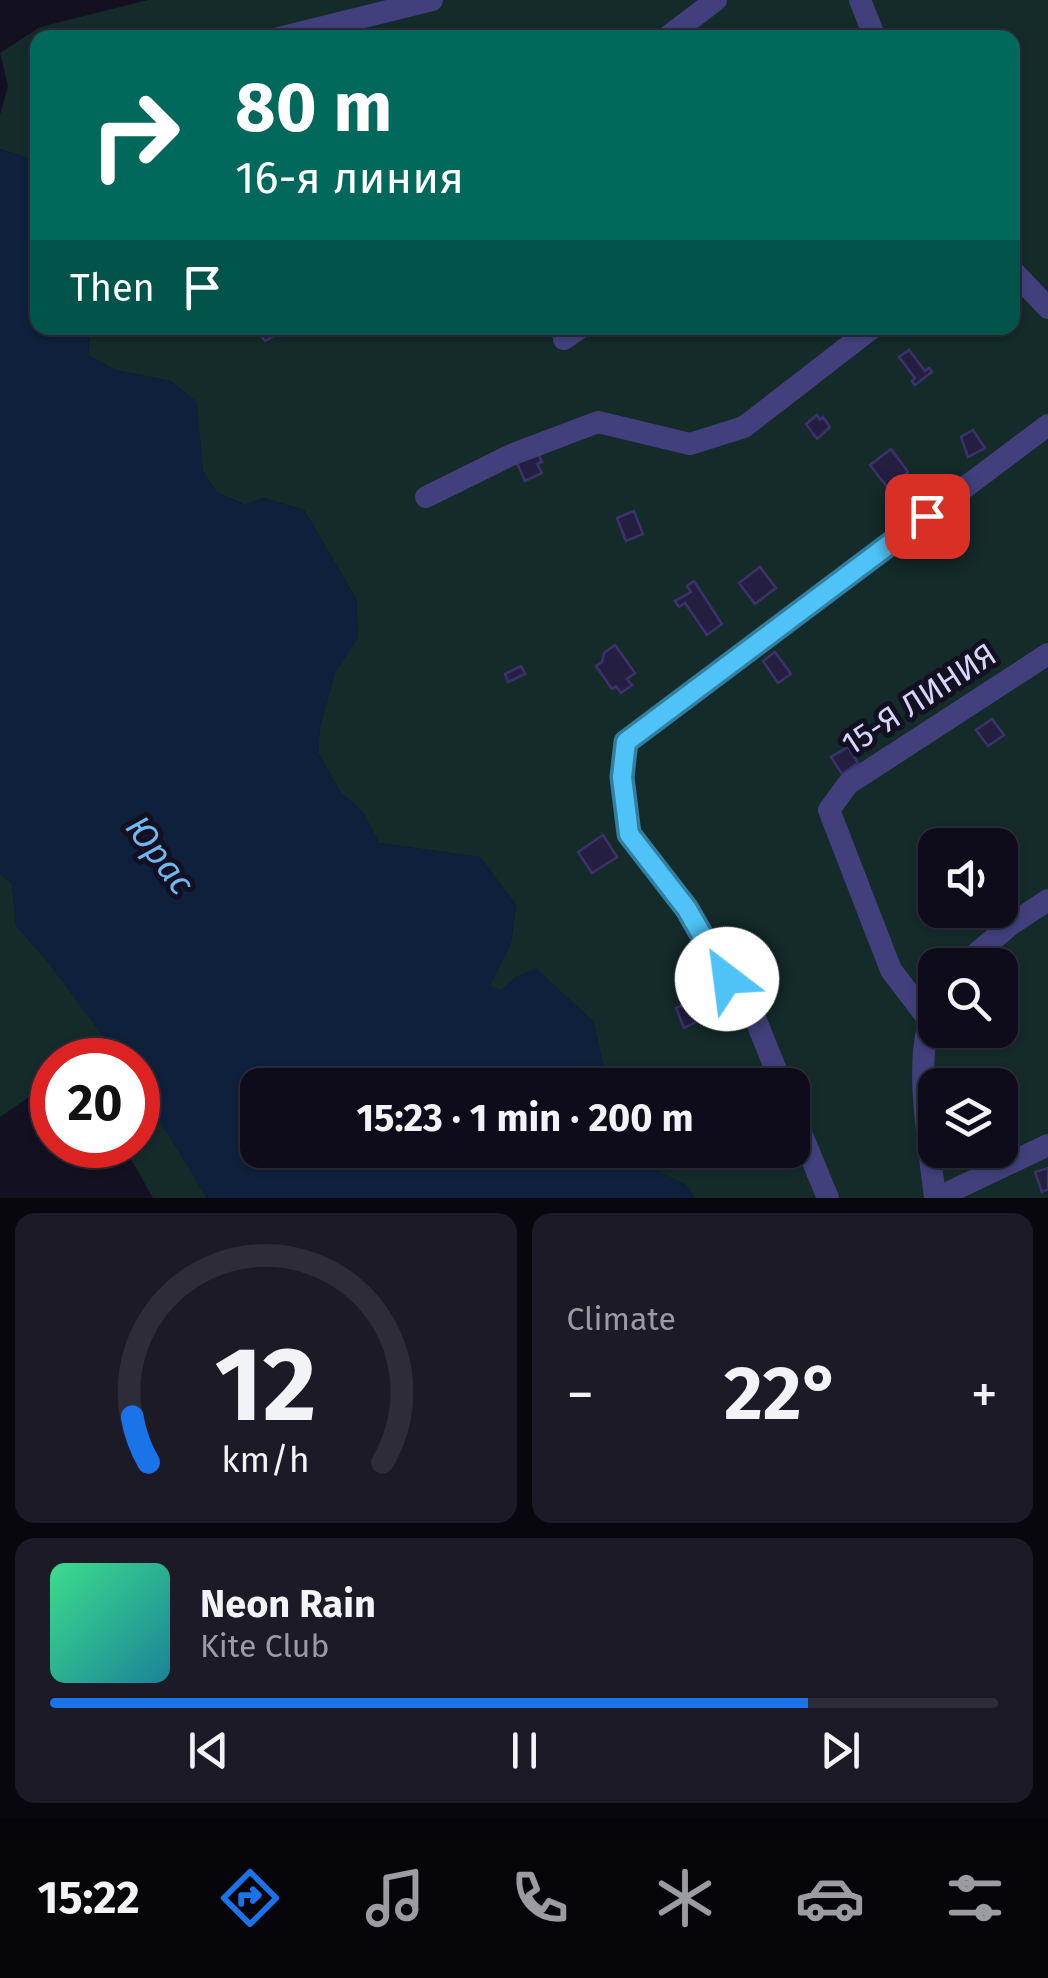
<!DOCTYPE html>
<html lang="en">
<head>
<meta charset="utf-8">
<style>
	:root { --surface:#0e0c1a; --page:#1c1a27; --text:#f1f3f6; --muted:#9b9ba2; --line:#2e2c39; --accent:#1a73e8 }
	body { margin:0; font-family:"Fira Sans",sans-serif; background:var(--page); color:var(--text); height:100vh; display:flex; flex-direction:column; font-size:38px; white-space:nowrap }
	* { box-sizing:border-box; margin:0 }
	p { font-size:32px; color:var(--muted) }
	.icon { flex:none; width:55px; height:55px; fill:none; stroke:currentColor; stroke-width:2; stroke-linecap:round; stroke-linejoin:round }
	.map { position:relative; height:1198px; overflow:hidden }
	.panel { display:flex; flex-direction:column; gap:15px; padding:15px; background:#08070e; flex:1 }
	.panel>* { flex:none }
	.top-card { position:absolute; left:30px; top:30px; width:990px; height:305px; border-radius:20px; box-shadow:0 2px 8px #0004,0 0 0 2px var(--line); background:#00695c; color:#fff; overflow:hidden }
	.controls { position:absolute; left:918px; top:828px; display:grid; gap:20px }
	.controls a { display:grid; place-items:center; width:100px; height:100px; border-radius:20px; background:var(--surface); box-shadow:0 2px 8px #0004,0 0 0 2px var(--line); font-size:50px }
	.speed { position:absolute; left:30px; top:1038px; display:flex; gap:20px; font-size:50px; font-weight:700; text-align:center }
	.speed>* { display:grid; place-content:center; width:130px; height:130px; border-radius:50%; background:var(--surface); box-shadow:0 2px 8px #0004,0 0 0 2px var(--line); line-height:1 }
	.speed .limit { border:15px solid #d22; background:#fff; color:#111 }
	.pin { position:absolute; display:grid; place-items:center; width:85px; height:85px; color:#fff; margin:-42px; border-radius:20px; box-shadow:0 5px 15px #0006 }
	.me { position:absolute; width:110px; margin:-55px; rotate:330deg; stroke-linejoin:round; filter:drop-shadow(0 0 8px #0008) }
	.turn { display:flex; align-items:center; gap:35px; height:210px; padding:0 40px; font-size:45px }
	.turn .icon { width:130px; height:130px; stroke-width:2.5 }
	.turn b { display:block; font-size:70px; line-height:85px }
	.then { display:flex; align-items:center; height:95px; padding:0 40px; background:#0003; gap:20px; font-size:38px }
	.big { font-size:75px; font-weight:700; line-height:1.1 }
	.panel .widget { flex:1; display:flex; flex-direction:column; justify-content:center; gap:15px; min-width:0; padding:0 35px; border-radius:20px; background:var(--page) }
	.panel .dial { align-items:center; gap:0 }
	.dial svg { height:260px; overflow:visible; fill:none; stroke:var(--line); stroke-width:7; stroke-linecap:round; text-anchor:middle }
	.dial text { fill:var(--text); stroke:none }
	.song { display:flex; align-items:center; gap:30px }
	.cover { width:120px; height:120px; border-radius:15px; background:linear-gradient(135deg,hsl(150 70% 55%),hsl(190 70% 35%)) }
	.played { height:10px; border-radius:5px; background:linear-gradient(90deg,var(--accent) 80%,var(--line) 80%) }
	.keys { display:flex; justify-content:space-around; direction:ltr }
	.heat { display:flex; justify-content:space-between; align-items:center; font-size:55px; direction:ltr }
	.panel .tiles { flex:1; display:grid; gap:15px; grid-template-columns:1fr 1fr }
	.widget:last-child { grid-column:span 2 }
	.trip { position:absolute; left:240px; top:1068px; width:570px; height:100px; border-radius:20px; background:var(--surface); box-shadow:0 2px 8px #0004,0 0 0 2px var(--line); font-weight:700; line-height:100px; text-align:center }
	.menu { display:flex; height:160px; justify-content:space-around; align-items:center; background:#06050a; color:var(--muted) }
	.menu .icon { width:70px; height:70px }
	.menu .on { color:var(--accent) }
	.menu b { font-size:45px; color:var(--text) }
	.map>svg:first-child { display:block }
</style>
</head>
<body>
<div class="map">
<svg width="1048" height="1198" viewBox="0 0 1048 1198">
	<rect width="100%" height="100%" fill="#131022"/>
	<g fill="#142b2a" fill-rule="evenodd">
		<path d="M148 0H1048V1198H695L686 1185 659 1172 649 1150H792V1085H608L593 1021 536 969 516 977 501 990 489 987 511 943 516 905 480 857 379 843 362 811 341 793 318 753 320 727 335 672 358 637 356 599 304 510 263 498 245 505 217 492 203 471 196 402 171 381 115 370 88 355 91 328H1012V38H38L37 161 0 149V115L8 86 0 53 40 27ZM935 845H1000V910H935ZM935 965H1000V1030H935ZM935 1085H1000V1150H935Z"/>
		<path d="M0 874 12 884 16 926 49 963 121 1060H52V1081L0 1117Z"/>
		<path d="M138 1085 147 1099 207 1198H153L123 1145H138Z"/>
	</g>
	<path fill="#0f203c" d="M0 149 37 161 38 328H91L88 355 115 370 171 381 197 402 203 471 217 492 244 505 263 498 304 510 356 599 358 637 335 673 320 727 318 753 341 793 362 811 379 843 480 857 516 905 511 943 490 986 501 990 516 977 536 968 593 1021 608 1085H258V1150H649L659 1172 686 1185 695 1198H207L138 1085V1060H121L49 963 16 926 12 884 0 874Z"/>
	<g fill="#241e41" stroke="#3c326b" stroke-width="2.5">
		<path d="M256 328H287L265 341Z"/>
		<path d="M909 350 925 371 929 368 932 372 915 385 912 381 915 378 899 357Z"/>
		<path d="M817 415 820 420 823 417 830 427 817 439 806 424Z"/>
		<path d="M973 430 985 448 968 457 961 437Z"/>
		<path d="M891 449 908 472 888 488 870 465Z"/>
		<path d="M538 453 542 462 537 464 542 473 525 481 517 463Z"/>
		<path d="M634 511 643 534 626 541 617 518Z"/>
		<path d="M760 567 776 588 755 604 739 583Z"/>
		<path d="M694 581 722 624 707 635 685 603 679 607 675 601 691 592 687 586Z"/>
		<path d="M615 645 635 673 627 679 632 685 621 693 616 686 612 689 596 666 602 662 604 653Z"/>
		<path d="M775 652 791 674 778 683 763 661Z"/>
		<path d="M521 666 525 674 508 682 505 674Z"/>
		<path d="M992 719 1004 735 988 746 976 730Z"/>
		<path d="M848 747 858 763 842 774 831 757Z"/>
		<path d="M603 835 617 857 592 873 578 852Z"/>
		<path d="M714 983 725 1007 684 1028 676 1008 703 997 700 989Z"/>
		<path d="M747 1150H782L784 1154 754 1166Z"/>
		<path d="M1048 1168V1189L1042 1192 1035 1172Z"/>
	</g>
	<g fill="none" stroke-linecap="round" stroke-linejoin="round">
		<g stroke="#41407c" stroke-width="22">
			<path d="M860 0 875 38"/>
			<path d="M279 38 432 0"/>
			<path d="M666 38 716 0"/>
			<path d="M1012 270 1048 308"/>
			<path d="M564 339 580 328"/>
			<path d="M426 497 511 455 598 422 690 444 744 427 872 328"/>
			<path d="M963 965 1010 925 1048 900"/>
			<path d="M929 1020 891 970 829 810 848 784 1048 654"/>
			<path d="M782 1085 753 1013 727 979 687 909 629 834 622 777 626 742 1048 425"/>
			<path d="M792 1111 828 1198"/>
			<path d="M935 1198C930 1149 911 1051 935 1010"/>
			<path d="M937 1198 1048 1145"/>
		</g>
	</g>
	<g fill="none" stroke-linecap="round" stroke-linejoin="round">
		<defs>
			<path id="route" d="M727 979 687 909 629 834 622 777 626 742 927 516"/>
		</defs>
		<use href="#route" stroke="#337fa1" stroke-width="25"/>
		<use href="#route" stroke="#4fc3f7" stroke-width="18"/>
	</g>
	<g text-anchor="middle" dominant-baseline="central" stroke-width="10" stroke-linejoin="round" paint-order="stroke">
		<g font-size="32" fill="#d8d5fb" stroke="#131022">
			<text transform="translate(919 699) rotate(-33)">15-Я ЛИНИЯ</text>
		</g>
		<g font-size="35" font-style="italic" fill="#6eb7f0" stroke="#131022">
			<text transform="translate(160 855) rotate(53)">Юрас</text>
		</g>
	</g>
</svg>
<div class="controls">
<a><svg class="icon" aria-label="sound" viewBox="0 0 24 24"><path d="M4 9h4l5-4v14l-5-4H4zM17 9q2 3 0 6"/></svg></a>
<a><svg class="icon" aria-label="search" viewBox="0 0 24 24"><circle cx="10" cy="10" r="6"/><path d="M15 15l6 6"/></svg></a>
<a><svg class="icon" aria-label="layers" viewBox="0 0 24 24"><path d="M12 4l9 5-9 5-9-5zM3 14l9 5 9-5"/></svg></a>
</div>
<div class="speed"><div class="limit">20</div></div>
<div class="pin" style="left:927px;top:516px;background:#d93025"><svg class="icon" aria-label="arrive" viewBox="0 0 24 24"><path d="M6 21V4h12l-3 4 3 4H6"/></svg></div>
<svg class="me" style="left:727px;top:979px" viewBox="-20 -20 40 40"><circle r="19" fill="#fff"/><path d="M0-13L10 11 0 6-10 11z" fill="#4fc3f7"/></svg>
<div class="trip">15:23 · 1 min · 200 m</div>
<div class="top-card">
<div class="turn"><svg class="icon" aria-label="right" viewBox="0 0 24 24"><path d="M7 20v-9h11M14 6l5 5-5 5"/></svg><div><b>80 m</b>16-я линия</div></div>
<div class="then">Then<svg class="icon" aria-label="arrive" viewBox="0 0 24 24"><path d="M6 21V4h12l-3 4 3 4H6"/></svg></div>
</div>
</div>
<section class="panel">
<div class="tiles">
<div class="widget dial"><svg viewBox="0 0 100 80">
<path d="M14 69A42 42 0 1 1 86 69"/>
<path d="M14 69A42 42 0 0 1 9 55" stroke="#1a73e8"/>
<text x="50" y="56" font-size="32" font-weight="700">12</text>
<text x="50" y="72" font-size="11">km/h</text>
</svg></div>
<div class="widget"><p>Climate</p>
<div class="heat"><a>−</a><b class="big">22°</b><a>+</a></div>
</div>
<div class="widget">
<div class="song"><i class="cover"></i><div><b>Neon Rain</b><p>Kite Club</p></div></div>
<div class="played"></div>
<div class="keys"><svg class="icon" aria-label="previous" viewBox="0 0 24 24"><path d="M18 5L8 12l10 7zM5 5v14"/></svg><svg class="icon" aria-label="pause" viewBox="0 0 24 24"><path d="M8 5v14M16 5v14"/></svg><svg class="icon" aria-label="next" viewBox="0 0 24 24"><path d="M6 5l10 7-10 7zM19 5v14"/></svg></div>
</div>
</div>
</section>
<nav class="menu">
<b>15:22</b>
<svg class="icon on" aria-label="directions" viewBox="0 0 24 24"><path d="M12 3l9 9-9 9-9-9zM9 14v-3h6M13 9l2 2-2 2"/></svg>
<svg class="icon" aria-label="music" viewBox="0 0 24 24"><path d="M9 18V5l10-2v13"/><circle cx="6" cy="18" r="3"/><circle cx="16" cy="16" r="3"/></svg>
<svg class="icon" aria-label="phone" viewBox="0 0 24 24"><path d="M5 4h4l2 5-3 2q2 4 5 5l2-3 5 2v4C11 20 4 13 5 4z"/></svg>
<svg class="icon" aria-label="climate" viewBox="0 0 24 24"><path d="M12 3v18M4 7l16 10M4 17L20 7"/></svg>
<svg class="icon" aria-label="car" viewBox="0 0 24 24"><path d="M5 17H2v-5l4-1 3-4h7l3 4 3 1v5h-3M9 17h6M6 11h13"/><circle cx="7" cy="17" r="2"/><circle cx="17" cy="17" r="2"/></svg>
<svg class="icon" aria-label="filters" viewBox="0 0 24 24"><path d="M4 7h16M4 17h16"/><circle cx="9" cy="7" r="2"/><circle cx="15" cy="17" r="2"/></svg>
</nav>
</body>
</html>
